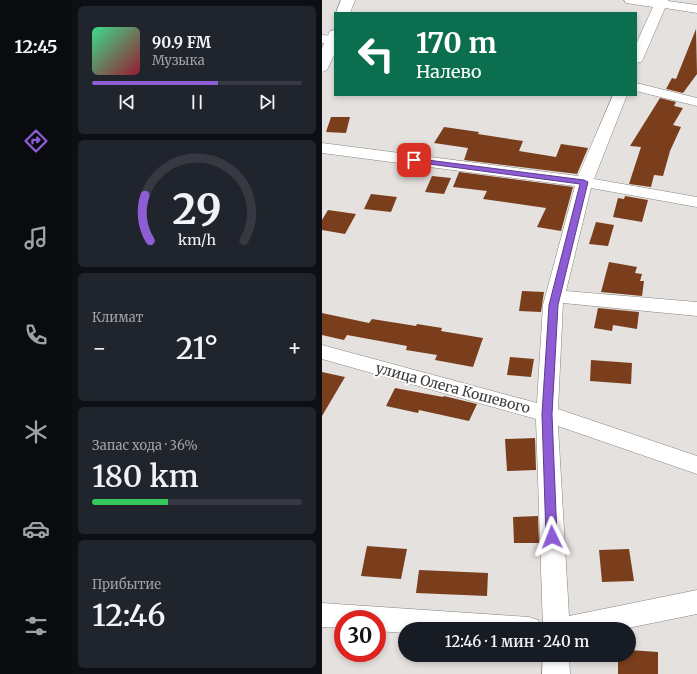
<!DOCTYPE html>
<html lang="ru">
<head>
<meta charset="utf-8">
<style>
	:root { --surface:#171b24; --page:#20242c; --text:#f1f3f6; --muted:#9ea1a6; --line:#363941; --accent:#8e5dd6 }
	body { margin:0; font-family:Merriweather,serif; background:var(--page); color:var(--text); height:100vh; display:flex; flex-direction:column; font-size:15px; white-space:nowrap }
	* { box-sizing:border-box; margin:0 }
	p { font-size:13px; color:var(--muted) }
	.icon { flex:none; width:22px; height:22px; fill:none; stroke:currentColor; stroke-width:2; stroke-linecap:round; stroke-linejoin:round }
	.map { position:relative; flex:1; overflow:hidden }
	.panel { display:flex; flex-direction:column; gap:6px; padding:6px; background:#0d0f14; width:250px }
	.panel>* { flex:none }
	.top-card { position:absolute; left:12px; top:12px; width:303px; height:84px; border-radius:0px; box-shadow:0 2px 6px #0003; background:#0b6e4f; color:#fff; overflow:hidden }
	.speed { position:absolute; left:12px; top:610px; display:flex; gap:8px; font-size:20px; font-weight:700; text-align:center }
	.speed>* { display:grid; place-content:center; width:52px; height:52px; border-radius:50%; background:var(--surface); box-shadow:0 2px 6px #0003; line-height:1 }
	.speed .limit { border:6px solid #d22; background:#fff; color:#111 }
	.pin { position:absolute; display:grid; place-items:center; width:34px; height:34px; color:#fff; margin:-17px; border-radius:8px; box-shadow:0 2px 6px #0006 }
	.me { position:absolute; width:44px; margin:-22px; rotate:358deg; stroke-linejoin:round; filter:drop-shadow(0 0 3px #0008) }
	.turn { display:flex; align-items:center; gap:14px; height:84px; padding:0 16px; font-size:18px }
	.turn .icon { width:52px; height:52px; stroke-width:2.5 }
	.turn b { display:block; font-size:28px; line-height:34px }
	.big { font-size:30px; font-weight:600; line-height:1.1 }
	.panel .tile { flex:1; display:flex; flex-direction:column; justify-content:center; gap:6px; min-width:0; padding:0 14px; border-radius:6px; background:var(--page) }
	.panel .dial { align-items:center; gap:0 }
	.dial svg { height:104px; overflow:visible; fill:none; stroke:var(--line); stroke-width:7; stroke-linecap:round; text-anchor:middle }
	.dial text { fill:var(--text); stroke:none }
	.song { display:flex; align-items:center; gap:12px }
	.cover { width:48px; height:48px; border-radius:6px; background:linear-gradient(135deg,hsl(150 70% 55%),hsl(350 70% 35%)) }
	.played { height:4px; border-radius:2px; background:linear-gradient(90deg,var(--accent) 60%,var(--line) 60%) }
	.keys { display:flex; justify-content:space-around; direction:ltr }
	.heat { display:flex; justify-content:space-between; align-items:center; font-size:22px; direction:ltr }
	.charge { height:6px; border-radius:3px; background:linear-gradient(90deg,#34c759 36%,var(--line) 0) }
	.trip { position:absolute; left:76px; top:622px; width:238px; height:40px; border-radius:20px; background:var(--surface); box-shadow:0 2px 6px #0003; font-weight:600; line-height:40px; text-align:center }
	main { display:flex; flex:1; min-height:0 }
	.tabs { display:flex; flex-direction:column; width:72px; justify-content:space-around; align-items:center; background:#090b0e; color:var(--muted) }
	.tabs .icon { width:28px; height:28px }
	.tabs .active { color:var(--accent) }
	.tabs b { font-size:18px; color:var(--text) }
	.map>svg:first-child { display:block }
</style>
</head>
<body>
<main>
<nav class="tabs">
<b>12:45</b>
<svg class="icon active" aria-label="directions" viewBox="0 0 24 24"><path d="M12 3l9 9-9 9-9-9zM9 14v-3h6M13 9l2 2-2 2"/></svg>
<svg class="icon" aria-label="music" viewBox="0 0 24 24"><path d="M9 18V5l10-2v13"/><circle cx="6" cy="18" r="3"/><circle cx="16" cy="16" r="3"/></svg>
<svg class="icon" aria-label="phone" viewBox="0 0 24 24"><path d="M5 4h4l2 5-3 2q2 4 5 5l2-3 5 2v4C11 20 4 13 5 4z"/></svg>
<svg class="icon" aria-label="climate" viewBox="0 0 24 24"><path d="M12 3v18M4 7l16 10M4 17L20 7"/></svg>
<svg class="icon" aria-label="car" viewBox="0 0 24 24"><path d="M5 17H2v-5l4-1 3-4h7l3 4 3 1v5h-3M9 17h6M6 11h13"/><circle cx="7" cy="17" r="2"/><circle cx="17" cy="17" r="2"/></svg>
<svg class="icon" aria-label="filters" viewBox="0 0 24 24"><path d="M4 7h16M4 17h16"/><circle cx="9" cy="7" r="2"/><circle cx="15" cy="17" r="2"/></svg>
</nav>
<section class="panel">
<div class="tile">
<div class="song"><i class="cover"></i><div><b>90.9 FM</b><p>Музыка</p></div></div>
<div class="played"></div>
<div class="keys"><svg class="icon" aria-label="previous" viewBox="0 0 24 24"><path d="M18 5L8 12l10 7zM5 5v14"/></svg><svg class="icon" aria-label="pause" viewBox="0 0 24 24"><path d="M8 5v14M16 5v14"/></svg><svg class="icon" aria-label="next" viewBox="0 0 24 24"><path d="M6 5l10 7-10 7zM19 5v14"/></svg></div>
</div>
<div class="tile dial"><svg viewBox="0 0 100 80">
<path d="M14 69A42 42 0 1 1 86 69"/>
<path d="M14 69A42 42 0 0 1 10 34" stroke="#8e5dd6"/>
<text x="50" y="56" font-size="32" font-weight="700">29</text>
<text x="50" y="72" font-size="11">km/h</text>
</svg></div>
<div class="tile"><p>Климат</p>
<div class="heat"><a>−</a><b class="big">21°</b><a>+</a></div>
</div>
<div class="tile"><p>Запас хода · 36%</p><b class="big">180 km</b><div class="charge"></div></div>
<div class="tile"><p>Прибытие</p><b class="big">12:46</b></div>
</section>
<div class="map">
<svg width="375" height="674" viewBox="0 0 375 674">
	<rect width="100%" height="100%" fill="#e4e1de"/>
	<g fill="#7a3e1d">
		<path d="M374 29 375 74 361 93 344 89 350 78 354 79Z"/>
		<path d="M338 98 354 102 352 106 361 108 351 125 359 127 348 151 341 176 332 175 329 187 307 184 319 147 308 146Z"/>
		<path d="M9 117H28L24 133 4 132Z"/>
		<path d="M122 127 157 132 156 134 201 141 197 151 234 157 239 144 266 148 255 174 142 160 146 148 112 143Z"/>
		<path d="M137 172 251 187 239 231 215 227 224 208 161 199 165 191 131 187Z"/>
		<path d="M110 176 129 178 122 194 103 192Z"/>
		<path d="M49 194 75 197 69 212 42 209Z"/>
		<path d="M303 196 326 200 320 222 291 217 296 198 302 199Z"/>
		<path d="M6 210 34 214 23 234 0 230V220Z"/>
		<path d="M274 222 292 225 286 246 267 244Z"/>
		<path d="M287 262 315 267 313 273 320 274 318 281H322L320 296 279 292Z"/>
		<path d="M200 291 222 292 219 312 197 311Z"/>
		<path d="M276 308 317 312 315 329 291 325 290 331 272 328Z"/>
		<path d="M0 313 47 323 50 319 94 326 95 324 120 328 119 331 161 338 151 367 113 360 115 355 84 350 85 346 25 335 22 340 0 335Z"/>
		<path d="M188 357 212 359 209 377 185 375Z"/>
		<path d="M269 360 310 363 309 384 268 381Z"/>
		<path d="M0 372 23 377 0 416Z"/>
		<path d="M73 388 121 397 122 396 155 404 147 421 97 410 96 413 64 406Z"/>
		<path d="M213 438 214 470 185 471 183 439Z"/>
		<path d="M216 516 217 543H192L191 517Z"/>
		<path d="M45 546 85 549 79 579 39 576Z"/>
		<path d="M307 549 312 581 280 582 277 550Z"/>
		<path d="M97 570 166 573 165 596 94 593Z"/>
		<path d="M307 650 336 652V674H296V655H307Z"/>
	</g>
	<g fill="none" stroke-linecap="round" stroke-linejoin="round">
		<defs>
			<g id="street">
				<path d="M302 0H346V1L375 5V13L343 8 321 59 319 62 314 63V44L331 7 304 3Z"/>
				<path d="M0 35 13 36V44L0 43Z"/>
				<path d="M314 83 375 98V106L314 91Z"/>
				<path d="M291 95H305L272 179 375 197V207L269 188 244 291 375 302V316L241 303 236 409 375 456V474L236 426 247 616 375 590V614L301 629H221L214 419 0 359V345L215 403 221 305 253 186 0 153V143L256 176Z"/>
				<path d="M0 603 207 617 216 620 220 629H83V633L55 631V619H21V628L0 627Z"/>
				<path d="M221 655H247L248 674H220Z"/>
			</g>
			<g id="secondary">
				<path d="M19 0H33L28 13H14Z"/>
				<path d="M13 30V53L5 70 0 72V48L8 31Z"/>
			</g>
		</defs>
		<use href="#street" stroke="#868480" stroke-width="1"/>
		<use href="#secondary" stroke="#868480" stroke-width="1"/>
		<use href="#street" fill="#fff" fill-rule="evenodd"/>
		<use href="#secondary" fill="#fff" fill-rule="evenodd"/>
	</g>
	<path fill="#8e5dd6" stroke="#5c3c8b" d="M90 158 262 180 266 182 236 305 230 414 235 537 234 540 230 542 226 540 224 537 220 414 227 305 258 184 92 162 90 161Z"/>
	<g text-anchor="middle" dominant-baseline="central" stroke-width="4" stroke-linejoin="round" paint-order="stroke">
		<g font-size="14" fill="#3c3c3a" stroke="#fff">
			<text transform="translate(131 388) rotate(15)">улица Олега Кошевого</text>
		</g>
	</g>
</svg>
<div class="speed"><div class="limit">30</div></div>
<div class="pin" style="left:92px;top:160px;background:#d93025"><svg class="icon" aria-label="arrive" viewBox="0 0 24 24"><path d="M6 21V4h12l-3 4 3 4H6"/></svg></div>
<svg class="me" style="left:230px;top:537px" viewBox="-20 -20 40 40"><path d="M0-17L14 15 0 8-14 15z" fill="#8e5dd6" stroke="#fff" stroke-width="4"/></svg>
<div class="trip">12:46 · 1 мин · 240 m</div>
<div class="top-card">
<div class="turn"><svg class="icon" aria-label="left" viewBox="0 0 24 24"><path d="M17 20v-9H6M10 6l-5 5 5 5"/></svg><div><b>170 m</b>Налево</div></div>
</div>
</div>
</main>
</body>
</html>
